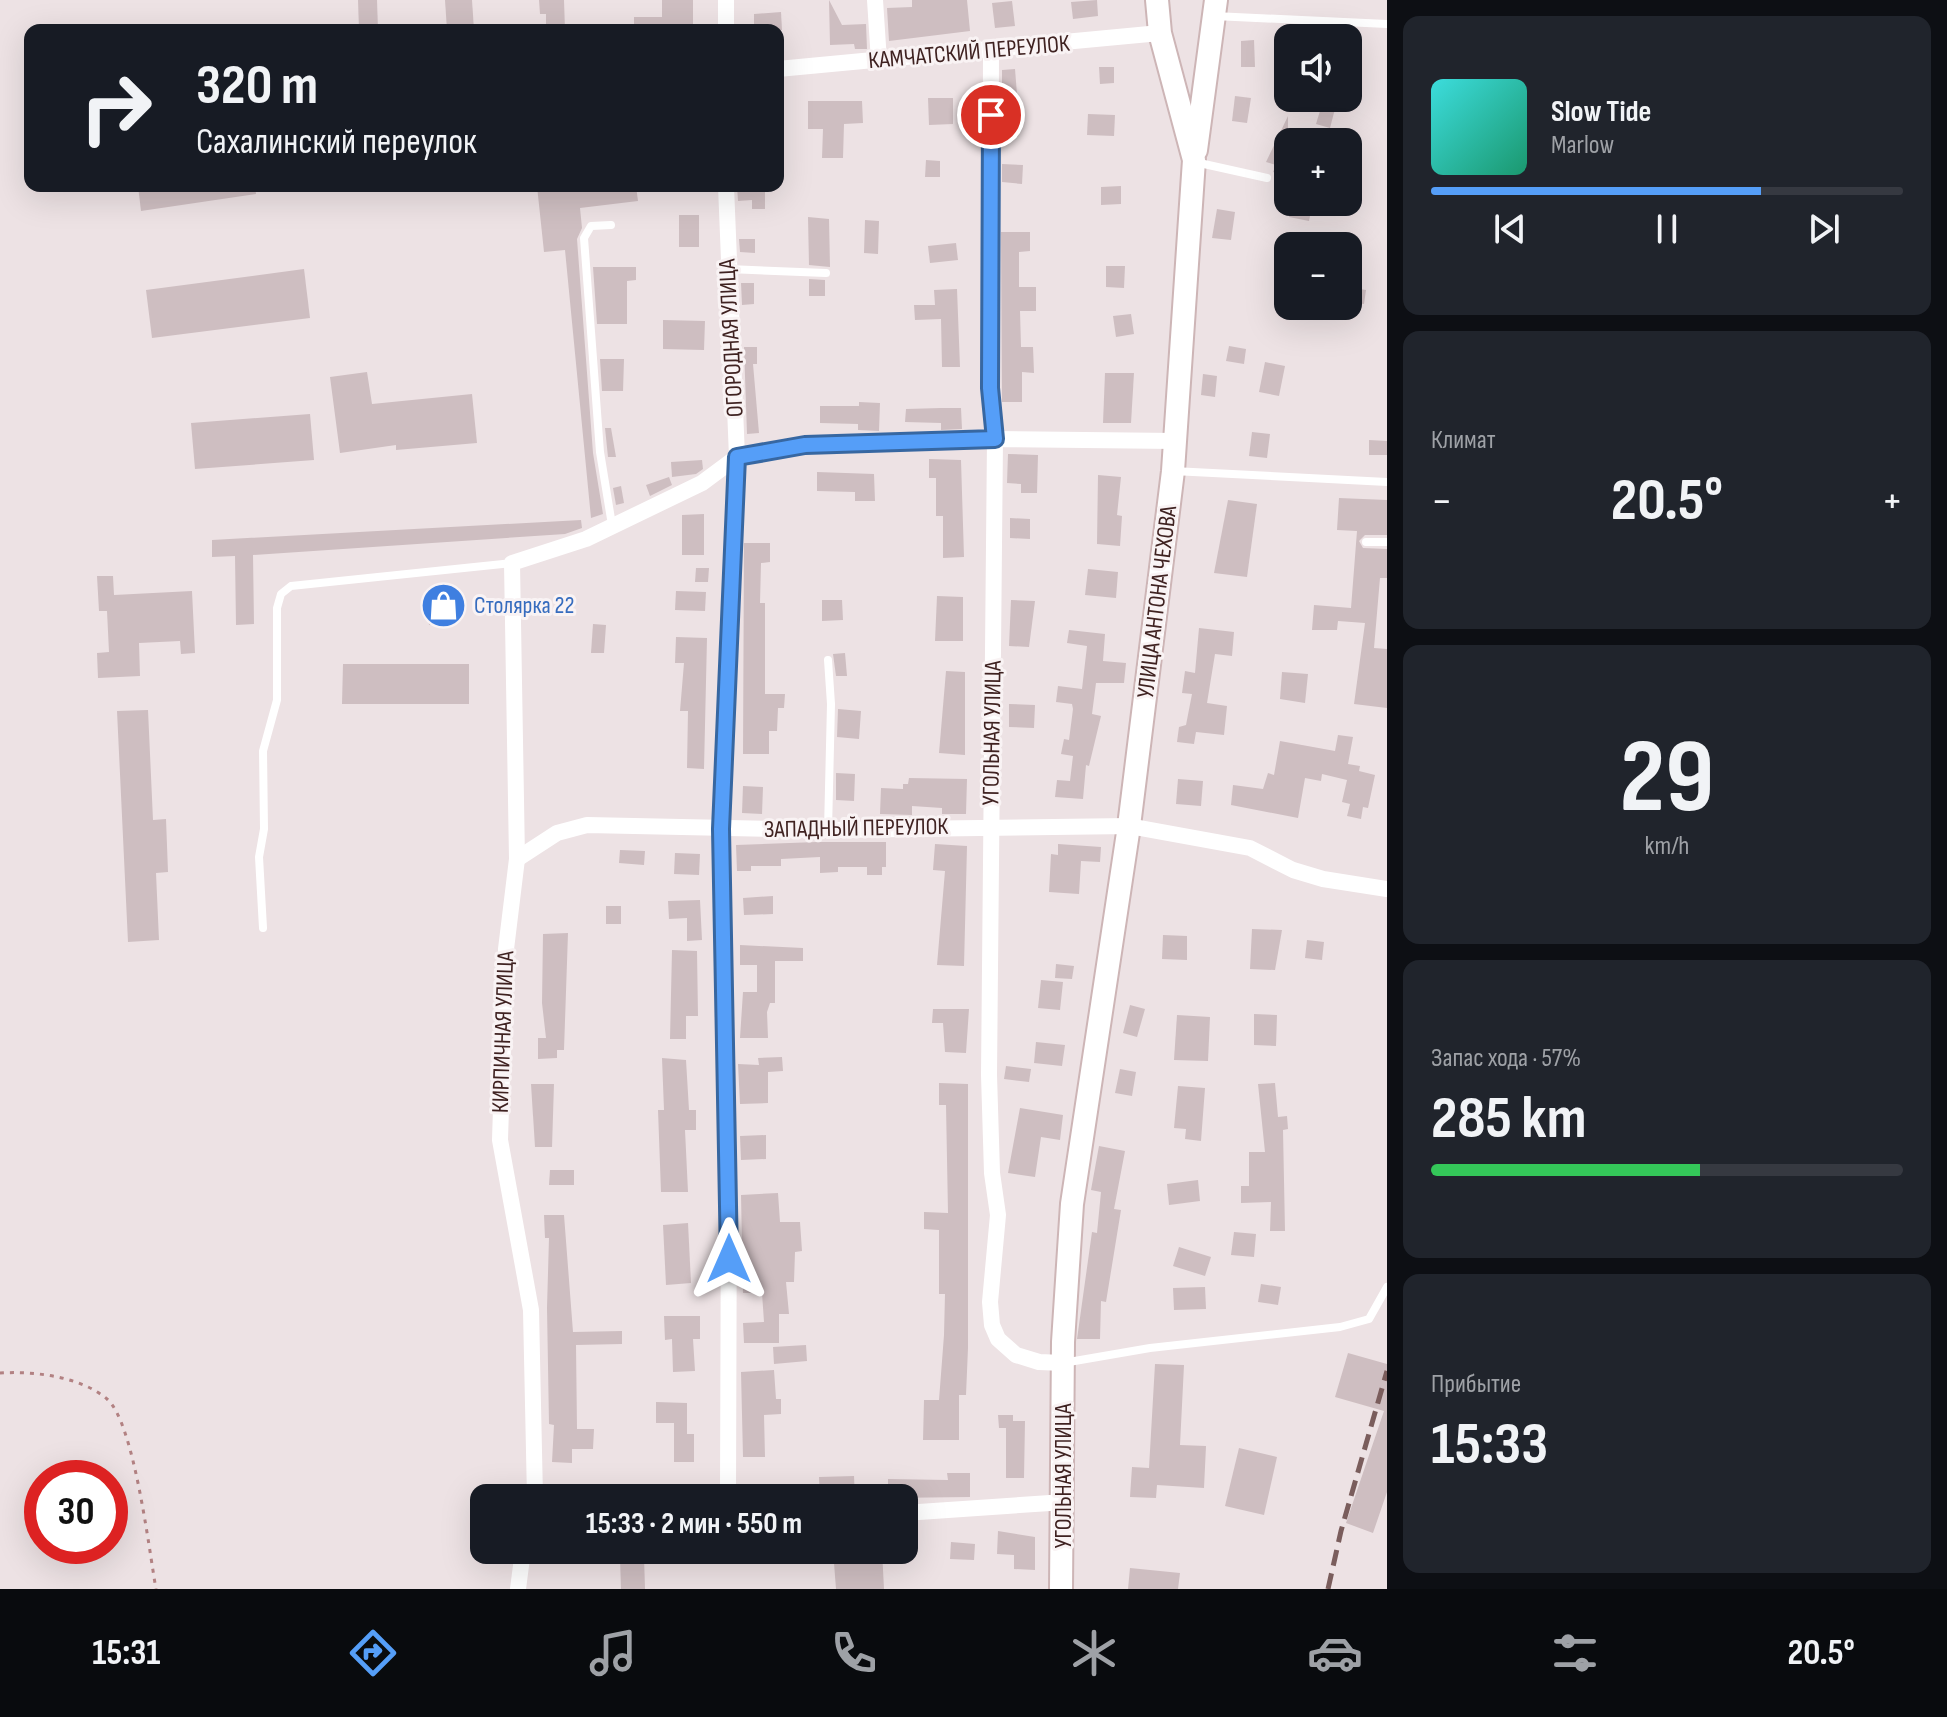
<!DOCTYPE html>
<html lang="ru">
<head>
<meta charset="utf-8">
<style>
	:root { --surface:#171b24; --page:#20242c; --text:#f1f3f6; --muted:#9ea1a6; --line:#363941; --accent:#559ef8 }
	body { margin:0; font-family:"Sofia Sans Condensed",sans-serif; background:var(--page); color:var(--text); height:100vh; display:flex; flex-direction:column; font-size:30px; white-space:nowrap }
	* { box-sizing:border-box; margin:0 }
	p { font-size:26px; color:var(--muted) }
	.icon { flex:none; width:44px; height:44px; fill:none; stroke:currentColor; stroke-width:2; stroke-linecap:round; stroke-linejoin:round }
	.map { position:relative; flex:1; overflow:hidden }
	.panel { display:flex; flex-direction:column; gap:16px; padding:16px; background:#0d0f14; width:560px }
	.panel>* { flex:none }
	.top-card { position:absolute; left:24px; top:24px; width:760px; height:168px; border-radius:16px; box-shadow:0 8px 32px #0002; background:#171b24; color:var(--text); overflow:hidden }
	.controls { position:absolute; left:1274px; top:24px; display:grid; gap:16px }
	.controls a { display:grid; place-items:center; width:88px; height:88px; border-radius:16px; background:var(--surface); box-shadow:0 8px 32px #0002; font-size:40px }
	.speed { position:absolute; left:24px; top:1460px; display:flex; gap:16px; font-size:40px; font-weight:700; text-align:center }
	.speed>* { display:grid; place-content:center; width:104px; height:104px; border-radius:50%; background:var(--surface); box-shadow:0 8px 32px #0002; line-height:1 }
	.speed .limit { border:12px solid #d22; background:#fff; color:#111 }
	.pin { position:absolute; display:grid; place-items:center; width:68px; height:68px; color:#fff; margin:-34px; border:4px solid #fff; border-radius:50%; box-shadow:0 2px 8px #0007 }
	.me { position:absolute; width:88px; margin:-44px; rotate:0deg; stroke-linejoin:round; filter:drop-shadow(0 0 6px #0008) }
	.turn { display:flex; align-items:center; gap:28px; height:168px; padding:0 40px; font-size:36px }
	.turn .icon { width:104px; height:104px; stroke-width:2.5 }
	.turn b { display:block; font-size:56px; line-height:68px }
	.big { font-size:60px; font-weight:700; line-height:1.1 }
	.panel .tile { flex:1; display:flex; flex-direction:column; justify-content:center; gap:12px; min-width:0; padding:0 28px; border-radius:16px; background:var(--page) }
	.panel .dial { align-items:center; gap:0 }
	.dial b { font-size:104px; line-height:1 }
	.song { display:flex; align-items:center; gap:24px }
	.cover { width:96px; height:96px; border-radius:12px; background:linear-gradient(135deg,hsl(180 70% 55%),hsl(160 70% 35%)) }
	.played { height:8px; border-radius:4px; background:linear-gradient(90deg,var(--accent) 70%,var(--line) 70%) }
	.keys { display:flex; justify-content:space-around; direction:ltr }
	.heat { display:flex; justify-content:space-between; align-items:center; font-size:44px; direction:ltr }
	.charge { height:12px; border-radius:6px; background:linear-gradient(90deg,#34c759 57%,var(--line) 0) }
	.trip { position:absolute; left:470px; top:1484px; width:448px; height:80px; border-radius:16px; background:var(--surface); box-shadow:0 8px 32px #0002; font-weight:700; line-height:80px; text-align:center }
	.tabs { display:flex; height:128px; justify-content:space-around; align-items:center; background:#090b0e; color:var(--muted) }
	.tabs .icon { width:56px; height:56px }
	.tabs .current { color:var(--accent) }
	.tabs b { font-size:36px; color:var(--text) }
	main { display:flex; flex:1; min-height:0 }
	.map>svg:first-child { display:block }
</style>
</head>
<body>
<main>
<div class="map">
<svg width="1387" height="1589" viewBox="0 0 1387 1589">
	<rect width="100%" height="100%" fill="#ede2e4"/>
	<g fill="#cebec1">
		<path d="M358 0H377L378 30H359Z"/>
		<path d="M445 0H472L474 30H447Z"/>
		<path d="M539 0H564L565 30H546V14H540Z"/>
		<path d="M662 0H693V30H634V17H662Z"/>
		<path d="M829 0 842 25 866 24 867 49H855L854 44 830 45Z"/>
		<path d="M912 0H967L970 31 889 41 887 8 912 7Z"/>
		<path d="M1097 0 1098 16 1073 19 1071 2Z"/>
		<path d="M1012 1 1015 26 995 28 992 3Z"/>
		<path d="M781 12 782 30H754V14Z"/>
		<path d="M1254 40 1255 67H1241V41Z"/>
		<path d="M1099 67H1114V83L1100 84Z"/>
		<path d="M1015 69 1019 120 1002 119V70Z"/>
		<path d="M1235 96 1251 98 1247 123 1232 121Z"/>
		<path d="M928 98H953V124L929 125Z"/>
		<path d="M808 101H862L863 123 844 124 843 158H822L823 129H808Z"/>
		<path d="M1323 101 1336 105 1330 128 1316 124Z"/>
		<path d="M1088 114 1115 115 1114 136 1087 135Z"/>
		<path d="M1288 116V177L1273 172 1276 165 1266 162Z"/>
		<path d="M926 160 940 161V177H925Z"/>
		<path d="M1002 164 1023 165 1022 184 1002 182Z"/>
		<path d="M138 186H255L256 194 141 211Z"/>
		<path d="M537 186H636L638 201 580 208 582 228 577 239 593 453 603 514 591 518 565 250 544 252Z"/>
		<path d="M737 186H765V209H752V200L738 201Z"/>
		<path d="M1121 186V204L1101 205V187Z"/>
		<path d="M1293 202H1313L1309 221 1289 217Z"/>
		<path d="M1217 209 1235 212 1231 240 1212 238Z"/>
		<rect x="679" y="215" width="20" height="32"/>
		<path d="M808 217 829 219 830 267 809 265Z"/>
		<path d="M865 220 879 221 878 254 864 253Z"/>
		<path d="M1001 232H1030V251L1019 252V287H1036V311H1020L1021 347H1033L1034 373 1022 372V402H1002Z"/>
		<path d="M739 239H755V253L740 252Z"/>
		<path d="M956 243 958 260 930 263 928 246Z"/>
		<path d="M1106 266H1125L1124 288 1106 287Z"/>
		<path d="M593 267H636V280L627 281V324H597Z"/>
		<path d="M304 269 310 318 152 338 146 290Z"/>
		<path d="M809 279 825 280V296H809Z"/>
		<path d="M741 283H754V304L742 305Z"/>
		<path d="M1348 287 1366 290 1364 304 1348 302Z"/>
		<path d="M957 289 960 367H942L941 319 915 320 914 305H935L934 290Z"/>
		<path d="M1131 314 1134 334 1116 337 1113 316Z"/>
		<path d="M663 320 705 321 704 350 663 349Z"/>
		<path d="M1229 346 1246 349 1244 364 1226 361Z"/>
		<path d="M744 347H757V364H753L759 433 747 434Z"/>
		<path d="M600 359H624L623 391H602Z"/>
		<path d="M1265 362 1285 366 1279 396 1259 392Z"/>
		<path d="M367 372 372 404 472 394 477 443 396 450V445L340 453 330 377Z"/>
		<path d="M1105 373H1134L1131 423H1103Z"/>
		<path d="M1203 374 1217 376 1215 397 1201 395Z"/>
		<path d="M859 402 880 403 879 431 858 430V424L820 423V406H859Z"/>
		<path d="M941 408H961L962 429 941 430V423L905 422 906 409Z"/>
		<path d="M310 414 314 460 195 469 191 423Z"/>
		<path d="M605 428H611L616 457H608Z"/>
		<path d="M1252 432 1270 434 1267 458 1249 456Z"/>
		<path d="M1369 440 1387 441V455H1369Z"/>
		<path d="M1008 454 1038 455 1037 493H1021V484L1007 483Z"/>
		<path d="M929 459 961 460 964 557 943 558V516H936V478H929Z"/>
		<path d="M702 460 703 469 696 474 672 477 671 462Z"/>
		<path d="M817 472 874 474 875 501H855V492L817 491Z"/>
		<path d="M1098 475 1121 477 1117 515 1122 516 1120 546 1097 544Z"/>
		<path d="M669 477 672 485 650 496 646 485Z"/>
		<path d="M621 486 624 503 616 505 613 488Z"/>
		<path d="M1339 498 1387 500V535H1365L1359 541 1363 548 1387 549V578H1380L1374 648 1387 649V708L1354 704 1365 623 1338 621 1337 630H1312L1314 605 1351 608 1357 531 1337 530Z"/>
		<path d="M1228 500 1257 504 1247 577 1214 573Z"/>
		<path d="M704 514V555H682V515Z"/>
		<path d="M1010 518 1030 519V539L1010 538Z"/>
		<path d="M581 520 582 528 565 534 253 555 254 624 236 625 235 556 212 557V540Z"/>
		<path d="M744 543H770V562L761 563 760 603H765V694H785L784 708H778L777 731H769V754H743Z"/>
		<path d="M696 568H709L708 582H695Z"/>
		<path d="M1088 569 1118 572 1116 598 1085 595Z"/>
		<path d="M97 576H113L114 595 192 591 195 653 181 654 180 641 139 643 140 676 98 678 97 653 109 652 107 611H99Z"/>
		<path d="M676 591 706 592 705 611 675 610Z"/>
		<path d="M444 592 447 623 429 625 426 593Z"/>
		<path d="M937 596 963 597V641H935Z"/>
		<path d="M822 600H842L843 620 822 621Z"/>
		<path d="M1011 600 1035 601 1029 647 1009 646Z"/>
		<path d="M593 624 606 625 604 653H591Z"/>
		<path d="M1199 628 1234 632 1232 656 1215 654 1207 703 1227 706 1224 735 1196 732 1194 744 1177 742 1179 727 1186 725 1192 694 1182 693 1185 671 1195 673Z"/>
		<path d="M1069 630 1105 634 1103 661 1126 663 1124 683H1096L1092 714 1101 716 1089 766 1086 765 1083 799 1055 797 1057 780 1070 781 1073 756 1061 754 1064 739 1069 740 1073 709 1072 704 1056 702 1058 686 1082 689 1087 646 1067 643Z"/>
		<path d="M676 637 707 638 704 769 687 768 688 711H680L684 663H675Z"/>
		<path d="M845 653 847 676H836L833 654Z"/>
		<path d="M343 664H469V704H342Z"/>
		<path d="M946 671 965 672V755L939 753Z"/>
		<path d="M1282 672 1308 674 1305 703 1280 699Z"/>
		<path d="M1009 704 1035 705 1034 728 1009 727Z"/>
		<path d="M838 709 861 711 859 739 837 737Z"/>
		<path d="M148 710 153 820 166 819 168 872 156 873 159 940 128 942 117 711Z"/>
		<path d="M1338 735 1353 737 1348 764 1360 766 1359 771 1375 775 1368 808 1363 807 1361 819 1347 816 1350 804 1342 802 1347 780 1322 774 1321 781 1305 778 1298 818 1231 805 1233 785 1263 789 1268 773 1274 775 1280 741 1335 751Z"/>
		<path d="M836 773 855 774 854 801 836 800Z"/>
		<path d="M909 778 967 779 966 814H942V808L912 806V815L880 814 881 788 903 789V784H908Z"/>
		<path d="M1178 779 1203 781 1201 806 1176 804Z"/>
		<path d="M743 786 763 787 762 814 742 813Z"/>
		<path d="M817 842H886V867H882V875H867V867H838V872L820 873V857L781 859V866H751V871H737L736 845Z"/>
		<path d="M935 844 967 846 964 966 937 965 945 871 933 870Z"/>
		<path d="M1058 844 1101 847 1100 862 1081 861 1079 894 1049 892 1051 854 1058 855Z"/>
		<path d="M620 850 645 851 644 865 619 863Z"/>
		<path d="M675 853 700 854 699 875 674 874Z"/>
		<path d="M773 896V914L744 915 743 898Z"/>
		<path d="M700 900 702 940 687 941V918L669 919 668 901Z"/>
		<rect x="606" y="906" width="15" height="18"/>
		<path d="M1252 929 1282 930 1275 970 1250 969Z"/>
		<path d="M568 933 564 1050H557V1058L538 1059V1038H546L542 1003 543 934Z"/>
		<path d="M1163 935 1187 936V960L1162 959Z"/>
		<path d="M1307 940 1324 942 1322 960 1305 958Z"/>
		<path d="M740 945 803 948V961H775V1003H770L767 1012 768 1038H740L743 992H757V965H740Z"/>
		<path d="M672 950 697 951 698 1016H686V1039H670Z"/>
		<path d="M1056 964 1074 966 1072 979 1055 978Z"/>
		<path d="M1041 980 1063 982 1060 1010 1038 1008Z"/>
		<path d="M1130 1005 1145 1009 1137 1037 1123 1033Z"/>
		<path d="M933 1009H969L966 1053 945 1052 943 1023H932Z"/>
		<path d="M1254 1014 1277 1015 1276 1046 1254 1045Z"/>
		<path d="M1177 1015 1210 1017 1208 1061 1174 1060Z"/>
		<path d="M1036 1042 1065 1045 1062 1066 1034 1063Z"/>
		<path d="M782 1057 783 1071 768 1072V1103L740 1104 738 1064 759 1065 758 1058Z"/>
		<path d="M662 1058 686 1060 689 1110H696V1130H685L688 1192H661L658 1110H664Z"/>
		<path d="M1006 1066 1031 1069 1029 1082 1004 1079Z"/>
		<path d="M1120 1069 1136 1072 1132 1096 1115 1093Z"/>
		<path d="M939 1083 968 1084V1348L966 1395H959V1440H923L924 1400H939L944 1335 945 1294H939V1230L924 1229V1212L948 1213 946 1105H939Z"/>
		<path d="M1275 1083 1278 1117 1287 1116 1288 1129 1283 1130 1285 1231H1270L1271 1202 1241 1203V1186H1249V1152H1265L1258 1084Z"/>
		<path d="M531 1084H554L552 1147H535Z"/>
		<path d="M1178 1086 1205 1088 1201 1141 1185 1139 1186 1129 1174 1128Z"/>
		<path d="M1020 1108 1063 1115 1060 1140 1041 1137 1035 1177 1008 1173Z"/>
		<path d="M766 1135V1159L741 1160 740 1136Z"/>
		<path d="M1099 1146 1125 1151 1114 1209 1121 1210 1106 1302 1101 1301 1100 1339H1077L1092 1232 1097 1233 1101 1192 1091 1190Z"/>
		<path d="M550 1170H574V1185H549Z"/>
		<path d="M1198 1180 1200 1201 1169 1205 1167 1184Z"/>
		<path d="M778 1193 780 1222H800L802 1251 795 1252 794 1282H786L789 1314H779V1343H744L743 1323 764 1322 762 1293H743L741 1195Z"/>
		<path d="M544 1215H564L573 1332 622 1331V1344L576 1345 577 1429H594L593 1449H572V1463L552 1462 554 1425 549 1424 547 1308 549 1238H545Z"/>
		<path d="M688 1223 691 1283 666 1285 663 1225Z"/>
		<path d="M1234 1232 1256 1234 1254 1257 1231 1255Z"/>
		<path d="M1179 1247 1211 1257 1205 1276 1173 1266Z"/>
		<path d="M1261 1284 1281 1287 1278 1305 1258 1302Z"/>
		<path d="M1205 1287 1206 1309 1174 1310 1173 1288Z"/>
		<path d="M664 1316H700V1339H693L695 1371 673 1372 672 1339 665 1340Z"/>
		<path d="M806 1345 807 1361 774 1364 773 1347Z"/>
		<path d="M1348 1353 1387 1364V1492L1373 1533 1346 1523 1384 1411 1335 1397Z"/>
		<path d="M1155 1364 1184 1365 1180 1445 1206 1446 1204 1488 1157 1485 1156 1498 1130 1497 1132 1467 1149 1468Z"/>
		<path d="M774 1370 776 1399H781V1414L764 1415 765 1457H743L741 1372Z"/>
		<path d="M656 1402 687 1403V1434H694V1462H674V1423H656Z"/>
		<path d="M998 1415H1013V1421H1025L1024 1478H1006V1428H999Z"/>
		<path d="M1239 1448 1277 1457 1264 1515 1225 1506Z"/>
		<path d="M947 1473H970V1497L888 1498V1479L948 1480Z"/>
		<path d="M854 1476 855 1498H820L819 1477Z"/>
		<path d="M774 1485V1498H739V1486Z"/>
		<path d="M998 1531 1035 1537V1570L1014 1569V1555L997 1554Z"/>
		<path d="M951 1542 975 1544 974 1560 950 1559Z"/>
		<path d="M833 1550H882L884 1589H836Z"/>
		<path d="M644 1557 645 1589H621L620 1558Z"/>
		<path d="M1130 1568 1180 1573 1178 1589H1128Z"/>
	</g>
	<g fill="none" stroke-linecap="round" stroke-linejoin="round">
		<defs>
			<g id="secondary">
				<path d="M1196 150 1216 0"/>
				<path d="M1061 1589 1063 1342 1072 1204 1129 826 1173 471 1194 160 1160 33 1157 0"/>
			</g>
		</defs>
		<use href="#secondary" stroke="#cdb5b6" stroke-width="26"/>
		<path stroke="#b28182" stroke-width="3" stroke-dasharray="4 6" stroke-linecap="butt" d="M0 1373C33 1371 80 1376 107 1399 134 1422 149 1550 156 1589"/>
		<g stroke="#fff" stroke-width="8">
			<path d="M1214 16 1387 24"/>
			<path d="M1195 162 1267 178"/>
			<path d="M611 225 591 226 584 238 600 452 612 525"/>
			<path d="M728 269 826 273"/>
			<path d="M1173 471 1387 482"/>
			<path d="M1366 542H1387"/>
			<path d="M828 660 831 704 828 830"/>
			<path d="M263 928 259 857 264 829 263 751 277 700V608L281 594 291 586 512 563"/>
			<path d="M1063 1363 1150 1348 1340 1327 1369 1319 1387 1287"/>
		</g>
		<g stroke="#fff" stroke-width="16">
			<path d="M875 0 879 61"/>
			<path d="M726 30V0"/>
			<path d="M991 51 990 388 995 439 989 1075 992 1173 998 1215 990 1302 992 1325 998 1339 1016 1355 1039 1362 1063 1363"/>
			<path d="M778 69 1160 33"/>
			<path d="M726 186 737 457 721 829 729 1170 728 1498"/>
			<path d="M517 859 557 833 587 825 828 830 1129 826 1250 848 1293 870 1323 879 1387 889"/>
			<path d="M535 1498 531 1310 500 1140 506 949 517 859 512 563 586 539 702 483 737 457 773 450 805 445 995 439 1176 441"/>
			<path d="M904 1513 1065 1502"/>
			<path d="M518 1589 523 1550"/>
		</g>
		<use href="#secondary" stroke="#fff" stroke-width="22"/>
		<path stroke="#7a5d5c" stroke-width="5" stroke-dasharray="16 8" stroke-linecap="butt" d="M1328 1589 1341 1531 1387 1371"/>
	</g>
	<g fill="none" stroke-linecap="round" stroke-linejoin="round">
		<defs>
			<path id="route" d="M729 1259 721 829 737 457 805 445 995 439 990 388 991 115"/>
		</defs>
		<use href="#route" stroke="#3767a1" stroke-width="20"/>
		<use href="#route" stroke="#559ef8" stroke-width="14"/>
	</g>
	<defs>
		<symbol id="shop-disc" viewBox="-11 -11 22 22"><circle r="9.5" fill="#3f7fe0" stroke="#f9f3f4"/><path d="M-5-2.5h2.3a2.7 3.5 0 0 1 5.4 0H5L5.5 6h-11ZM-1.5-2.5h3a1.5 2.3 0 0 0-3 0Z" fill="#fff"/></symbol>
	</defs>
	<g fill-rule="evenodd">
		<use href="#shop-disc" x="418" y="580" width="51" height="51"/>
	</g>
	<g text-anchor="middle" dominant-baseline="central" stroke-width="6" stroke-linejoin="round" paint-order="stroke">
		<g font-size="24" fill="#3f2221" stroke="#f9f3f4">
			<text transform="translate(969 52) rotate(-5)">КАМЧАТСКИЙ ПЕРЕУЛОК</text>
			<text transform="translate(731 338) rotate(-93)">ОГОРОДНАЯ УЛИЦА</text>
			<text transform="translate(1157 602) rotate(-83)">УЛИЦА АНТОНА ЧЕХОВА</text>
			<text transform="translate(992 733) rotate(-89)">УГОЛЬНАЯ УЛИЦА</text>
			<text transform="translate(856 828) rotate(-1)">ЗАПАДНЫЙ ПЕРЕУЛОК</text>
			<text transform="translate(503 1032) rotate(-88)">КИРПИЧНАЯ УЛИЦА</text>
			<text transform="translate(1063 1476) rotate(-90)">УГОЛЬНАЯ УЛИЦА</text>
		</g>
		<g font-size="24" fill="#366cbe" stroke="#f9f3f4" text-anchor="start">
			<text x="474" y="605">Столярка 22</text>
		</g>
	</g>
</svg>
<div class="controls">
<a><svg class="icon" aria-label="sound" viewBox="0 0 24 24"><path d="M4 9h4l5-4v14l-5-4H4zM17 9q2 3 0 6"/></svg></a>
<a>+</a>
<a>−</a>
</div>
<div class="speed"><div class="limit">30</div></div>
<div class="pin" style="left:991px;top:115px;background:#d93025"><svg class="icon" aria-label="arrive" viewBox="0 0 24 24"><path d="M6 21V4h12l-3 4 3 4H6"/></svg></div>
<svg class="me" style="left:729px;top:1259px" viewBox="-20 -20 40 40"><path d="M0-17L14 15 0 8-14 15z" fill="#559ef8" stroke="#fff" stroke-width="4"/></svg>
<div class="trip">15:33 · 2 мин · 550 m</div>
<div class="top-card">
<div class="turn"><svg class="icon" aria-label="right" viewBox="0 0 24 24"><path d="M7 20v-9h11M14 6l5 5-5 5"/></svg><div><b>320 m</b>Сахалинский переулок</div></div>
</div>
</div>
<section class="panel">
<div class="tile">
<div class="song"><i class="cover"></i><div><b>Slow Tide</b><p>Marlow</p></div></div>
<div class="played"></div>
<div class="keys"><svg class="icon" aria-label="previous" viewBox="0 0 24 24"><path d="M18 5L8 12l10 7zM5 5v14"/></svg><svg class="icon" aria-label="pause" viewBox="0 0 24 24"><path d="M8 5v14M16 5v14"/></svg><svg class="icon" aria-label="next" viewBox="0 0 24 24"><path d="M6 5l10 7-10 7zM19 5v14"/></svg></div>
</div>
<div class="tile"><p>Климат</p>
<div class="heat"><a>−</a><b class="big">20.5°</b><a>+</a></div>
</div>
<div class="tile dial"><b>29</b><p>km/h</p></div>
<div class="tile"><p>Запас хода · 57%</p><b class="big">285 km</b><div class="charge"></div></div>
<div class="tile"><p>Прибытие</p><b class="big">15:33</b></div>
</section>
</main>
<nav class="tabs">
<b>15:31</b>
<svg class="icon current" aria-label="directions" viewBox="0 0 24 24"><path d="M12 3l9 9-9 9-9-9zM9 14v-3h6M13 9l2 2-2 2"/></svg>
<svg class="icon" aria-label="music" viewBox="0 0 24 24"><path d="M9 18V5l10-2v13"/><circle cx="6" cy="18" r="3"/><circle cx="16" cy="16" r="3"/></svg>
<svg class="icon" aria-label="phone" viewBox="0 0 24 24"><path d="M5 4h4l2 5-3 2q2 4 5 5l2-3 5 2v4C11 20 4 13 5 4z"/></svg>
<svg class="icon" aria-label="climate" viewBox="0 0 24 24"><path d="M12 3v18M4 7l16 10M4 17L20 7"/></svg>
<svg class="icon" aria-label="car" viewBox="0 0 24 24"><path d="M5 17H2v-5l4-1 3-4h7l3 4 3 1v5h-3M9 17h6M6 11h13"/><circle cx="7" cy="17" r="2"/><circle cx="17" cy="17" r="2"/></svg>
<svg class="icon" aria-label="filters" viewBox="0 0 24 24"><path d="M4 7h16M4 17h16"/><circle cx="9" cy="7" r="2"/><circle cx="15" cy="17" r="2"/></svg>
<b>20.5°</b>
</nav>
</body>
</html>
